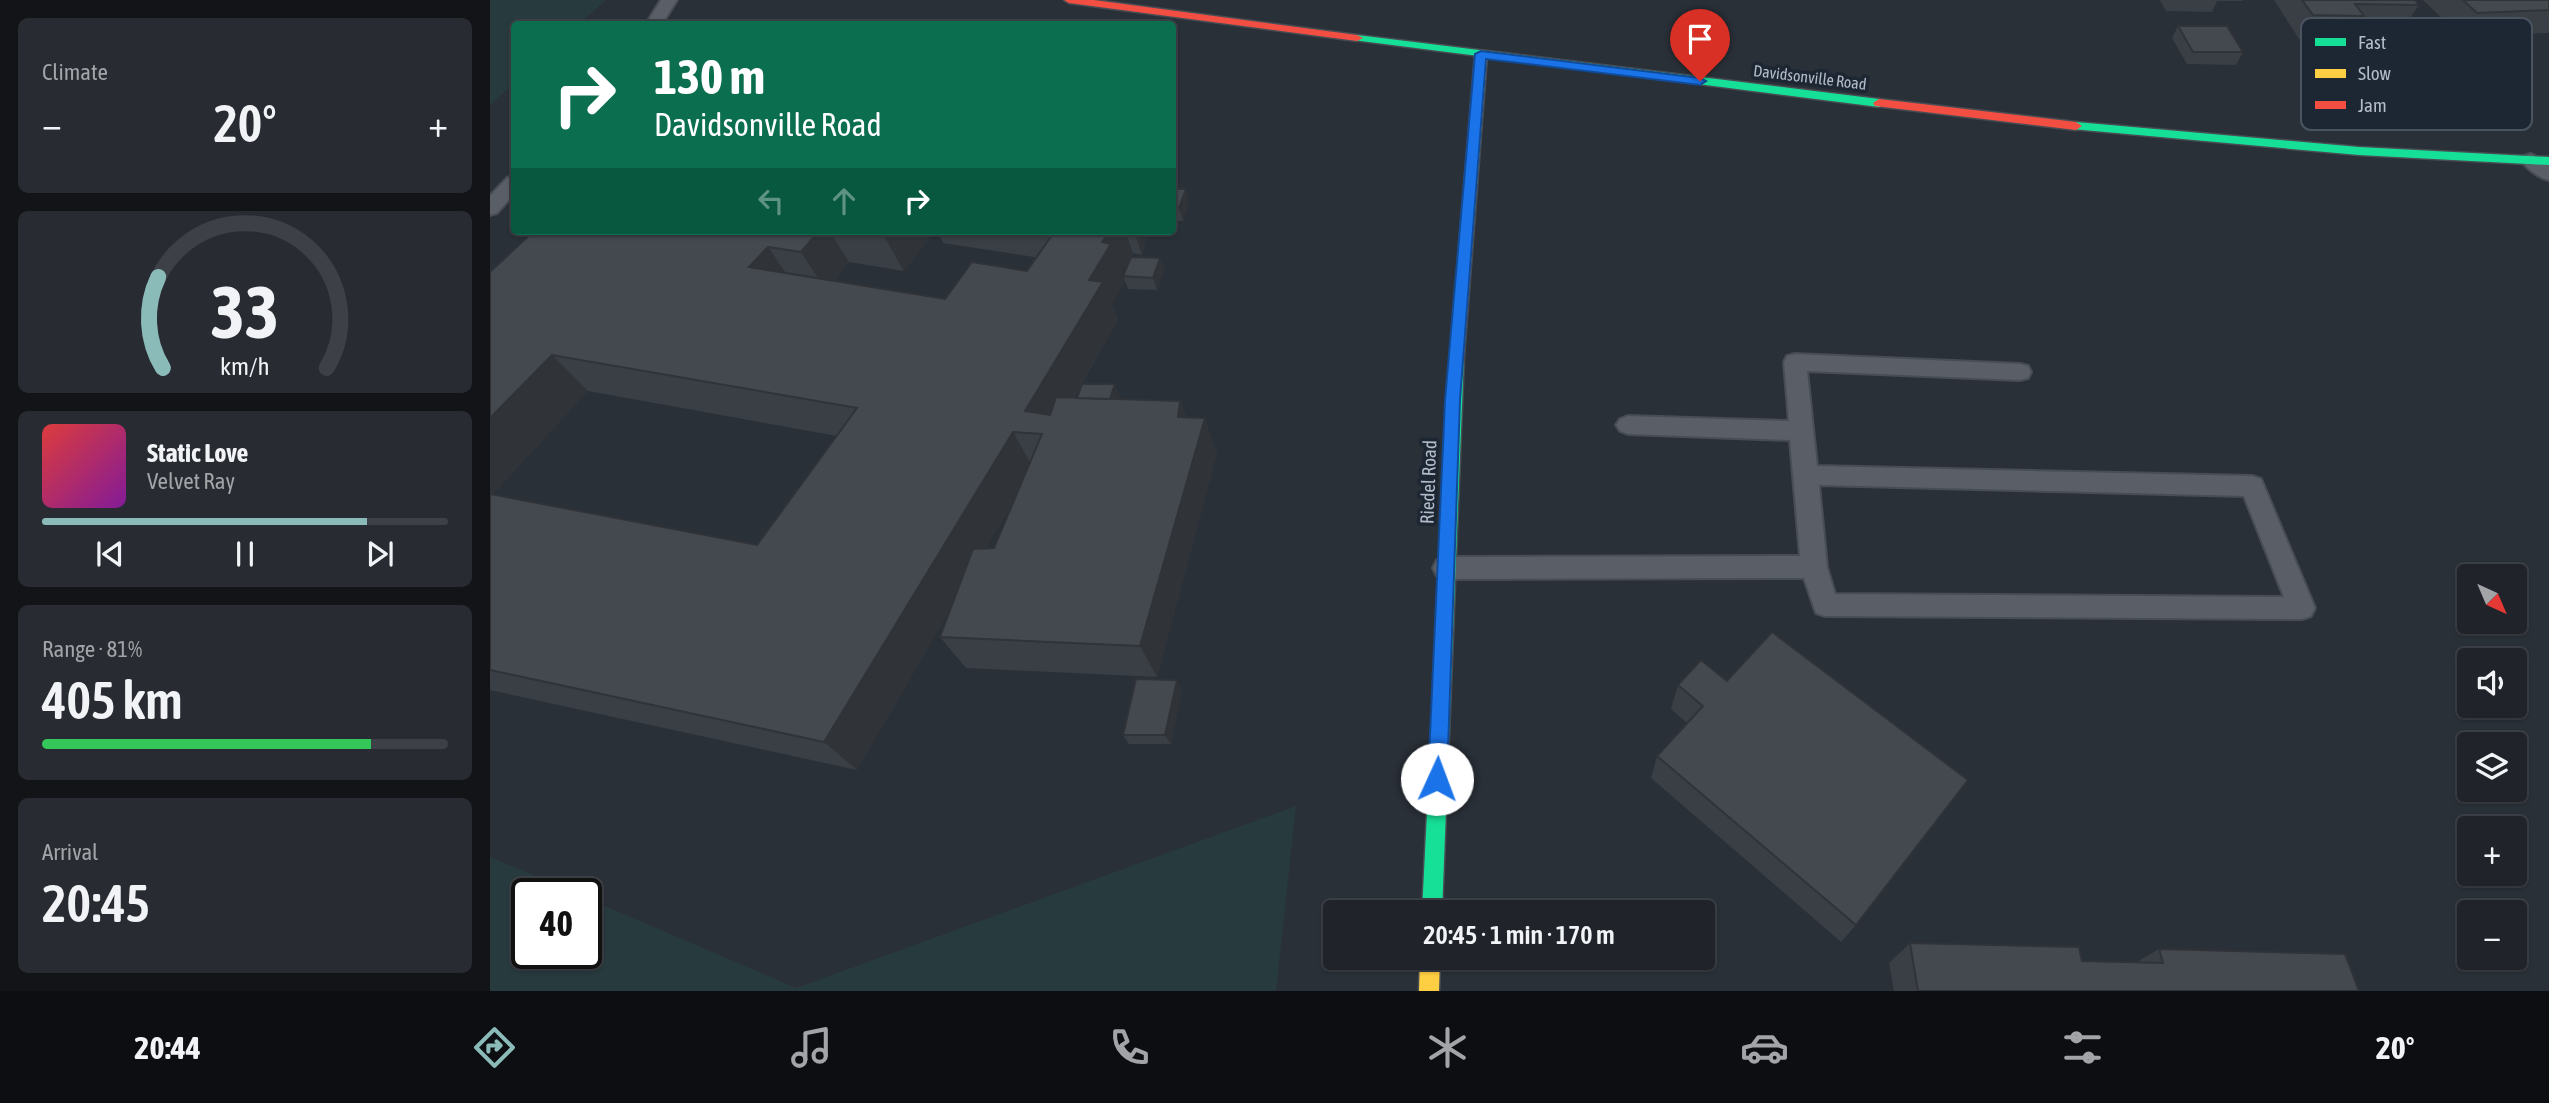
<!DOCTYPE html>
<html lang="en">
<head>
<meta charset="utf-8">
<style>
	:root { --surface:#20242a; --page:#282c32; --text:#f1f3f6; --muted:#a2a4a8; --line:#3d4147; --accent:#8bbbb9 }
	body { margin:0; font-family:"Asap Condensed",sans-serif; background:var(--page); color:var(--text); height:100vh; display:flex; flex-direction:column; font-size:26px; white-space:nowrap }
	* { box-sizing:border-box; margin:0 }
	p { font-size:23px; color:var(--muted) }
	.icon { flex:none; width:38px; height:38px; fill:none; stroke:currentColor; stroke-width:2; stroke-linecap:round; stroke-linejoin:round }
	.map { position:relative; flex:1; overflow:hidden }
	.panel { display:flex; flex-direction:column; gap:18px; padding:18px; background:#121417; width:490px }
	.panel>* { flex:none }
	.top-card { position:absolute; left:21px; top:21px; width:665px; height:214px; border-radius:7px; box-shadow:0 2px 5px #0004,0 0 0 2px var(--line); background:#0b6e4f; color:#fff; overflow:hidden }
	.needle { width:46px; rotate:136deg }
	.controls { position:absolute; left:1967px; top:564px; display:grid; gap:14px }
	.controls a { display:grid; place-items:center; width:70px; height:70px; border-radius:7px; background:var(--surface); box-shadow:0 2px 5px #0004,0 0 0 2px var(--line); font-size:35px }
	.speed { position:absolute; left:21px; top:878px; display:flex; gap:14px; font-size:35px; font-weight:700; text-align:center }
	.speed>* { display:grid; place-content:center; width:91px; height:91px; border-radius:50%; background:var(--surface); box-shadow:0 2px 5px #0004,0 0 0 2px var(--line); line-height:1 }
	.speed .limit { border:4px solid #111; border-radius:10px; background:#fff; color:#111 }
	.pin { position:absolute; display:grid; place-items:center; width:60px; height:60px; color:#fff; margin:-72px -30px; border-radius:50% 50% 50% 0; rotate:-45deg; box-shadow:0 0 7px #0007 }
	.pin .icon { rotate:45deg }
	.me { position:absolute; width:77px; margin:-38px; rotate:2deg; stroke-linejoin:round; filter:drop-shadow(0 0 5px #0008) }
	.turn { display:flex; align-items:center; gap:24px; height:147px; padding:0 28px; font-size:32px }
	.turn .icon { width:91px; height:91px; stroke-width:2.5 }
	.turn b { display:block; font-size:49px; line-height:60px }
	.lanes { display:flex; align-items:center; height:66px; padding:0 28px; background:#0003; justify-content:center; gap:35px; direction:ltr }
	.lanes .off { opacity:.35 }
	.big { font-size:52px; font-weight:600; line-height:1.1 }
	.panel .widget { flex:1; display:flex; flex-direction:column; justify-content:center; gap:10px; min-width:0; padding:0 24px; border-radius:10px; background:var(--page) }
	.panel .dial { align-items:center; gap:0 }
	.dial svg { height:182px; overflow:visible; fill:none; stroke:var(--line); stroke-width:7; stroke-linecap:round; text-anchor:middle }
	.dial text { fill:var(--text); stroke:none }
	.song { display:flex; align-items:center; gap:21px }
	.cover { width:84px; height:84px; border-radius:10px; background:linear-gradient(135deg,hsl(0 70% 55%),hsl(290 70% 35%)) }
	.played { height:7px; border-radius:4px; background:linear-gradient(90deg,var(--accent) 80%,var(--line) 80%) }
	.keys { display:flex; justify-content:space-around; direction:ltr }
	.heat { display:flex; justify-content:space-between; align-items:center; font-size:38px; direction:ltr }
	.charge { height:10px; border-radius:5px; background:linear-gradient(90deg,#34c759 81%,var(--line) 0) }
	.trip { position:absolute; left:833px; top:900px; width:392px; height:70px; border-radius:7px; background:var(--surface); box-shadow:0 2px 5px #0004,0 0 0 2px var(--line); font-weight:600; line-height:70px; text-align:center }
	.tab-bar { display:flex; height:112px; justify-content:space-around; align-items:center; background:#0d0e11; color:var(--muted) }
	.tab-bar .icon { width:49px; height:49px }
	.tab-bar .active { color:var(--accent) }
	.tab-bar b { font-size:32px; color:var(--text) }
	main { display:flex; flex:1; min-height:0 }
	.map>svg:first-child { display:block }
</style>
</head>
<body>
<main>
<section class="panel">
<div class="widget"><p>Climate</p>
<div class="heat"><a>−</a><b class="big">20°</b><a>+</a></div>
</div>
<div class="widget dial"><svg viewBox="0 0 100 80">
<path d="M14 69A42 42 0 1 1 86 69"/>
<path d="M14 69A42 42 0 0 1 12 29" stroke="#8bbbb9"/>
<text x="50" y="56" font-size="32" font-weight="700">33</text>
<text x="50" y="72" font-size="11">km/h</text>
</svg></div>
<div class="widget">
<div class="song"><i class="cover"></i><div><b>Static Love</b><p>Velvet Ray</p></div></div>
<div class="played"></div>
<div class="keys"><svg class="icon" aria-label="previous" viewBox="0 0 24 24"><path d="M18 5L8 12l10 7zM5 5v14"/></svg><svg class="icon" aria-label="pause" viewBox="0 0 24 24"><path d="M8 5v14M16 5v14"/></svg><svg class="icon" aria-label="next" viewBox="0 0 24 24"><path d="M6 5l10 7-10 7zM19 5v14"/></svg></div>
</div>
<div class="widget"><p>Range · 81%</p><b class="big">405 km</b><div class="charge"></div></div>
<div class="widget"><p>Arrival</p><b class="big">20:45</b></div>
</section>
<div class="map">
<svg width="2059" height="991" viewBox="0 0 2059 991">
	<rect width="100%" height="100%" fill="#2a3038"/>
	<g fill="#273a3e">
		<path d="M0 0H116L89 24H24V83L0 105Z"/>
		<path d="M806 806 786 991H0V857L88 894H37V954H96V898L306 988Z"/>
	</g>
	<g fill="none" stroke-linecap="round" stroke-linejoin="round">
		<defs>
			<g id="lane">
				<path d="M171 0H187L172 24H156Z"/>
				<path d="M2041 154 2059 164V180C2049 178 2037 169 2031 160L2034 156Z"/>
				<path d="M24 176V194L7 213 0 215V196L17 178Z"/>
				<path d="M1305 354 1530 364 1538 366 1541 372 1538 378 1530 380 1317 371 1327 466 1762 476 1771 479 1825 608 1821 616 1812 619 1335 616 1326 613 1314 578 956 579 947 576 943 568 947 560 956 557 1310 556 1300 440 1138 434 1130 431 1126 425 1130 419 1138 416 1299 421 1294 362 1297 356ZM1329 485 1754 496 1794 597 1345 594 1337 567Z"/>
			</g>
			<g id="fast">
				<path d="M867 35 1389 99 1395 103 1389 107 863 40V36Z"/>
				<path d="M1586 122 1869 147 2059 157V165L1869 155 1582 129 1580 126Z"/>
				<path d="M967 350 974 355 952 912H932L960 355Z"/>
			</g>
			<g id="slow">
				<path d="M991 52 997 55 974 355 967 360 960 355 985 55Z"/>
				<path d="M930 957H950L949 991H929Z"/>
			</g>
			<g id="jam">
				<path d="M574 0H604L867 35 873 38 867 41 579 3Z"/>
				<path d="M1389 99 1586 122 1592 126 1586 130 1385 106 1383 103Z"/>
			</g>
		</defs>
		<use href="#lane" stroke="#484c53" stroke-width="4"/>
		<use href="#fast" stroke="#484c53" stroke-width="3"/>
		<use href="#slow" stroke="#484c53" stroke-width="3"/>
		<use href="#jam" stroke="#484c53" stroke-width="3"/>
		<use href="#lane" fill="#5a5e66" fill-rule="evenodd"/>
		<use href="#fast" fill="#16e098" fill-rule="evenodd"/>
		<use href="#slow" fill="#ffcf43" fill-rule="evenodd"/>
		<use href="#jam" fill="#f24e42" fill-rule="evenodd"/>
	</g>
	<g fill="#3a3f45" fill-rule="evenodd">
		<path d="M1670 0H1753L1752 1H1727L1722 12 1676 11Z"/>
		<path d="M1784 0H1925L1929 5 1913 28 1867 27 1859 39H1809Z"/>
		<path d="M1933 0H2059V33L1977 36 1981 41 1972 53H1960L1944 35 1953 22H1956Z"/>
		<path d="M1688 26 1753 52 1746 65 1697 64 1682 38Z"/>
		<path d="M682 189 699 202 693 221 682 220Z"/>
		<path d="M44 231H445L414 271 359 262 344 281 455 299 537 271 545 259 544 257 453 243 447 231H659L652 255 643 253 641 257 670 258 674 270 667 290 638 289 633 276 641 257 632 272 635 281 622 304 628 320 583 398 630 396 629 399 690 401 696 417 727 453 667 677 476 668 450 637 460 610 367 770 0 690V272ZM98 391 347 436 267 545 3 494ZM524 501 504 548H496Z"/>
		<path d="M1211 660 1366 925 1351 942 1161 778 1167 756 1197 723 1181 709 1188 685Z"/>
		<path d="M692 690 681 744H639L633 735Z"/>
		<path d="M1420 943 1592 961 1647 962 1669 949 1869 991H1404L1399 963Z"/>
	</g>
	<g fill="#303338">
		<path d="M696 189 699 202 693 221 689 208Z"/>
		<path d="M329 231H339L359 262 336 290 311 252Z"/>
		<path d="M394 231H445L414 271 392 233Z"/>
		<path d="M620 231H635L643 253 632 272 635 281 622 304 628 320 556 443 552 434 535 411 599 280 612 242Z"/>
		<path d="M644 231H659L652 255Z"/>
		<path d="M278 247 304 285 259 267Z"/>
		<path d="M670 258 674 270 667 290 663 278Z"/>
		<path d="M62 355 98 391 0 498V418Z"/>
		<path d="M625 384 630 396 623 420 617 408Z"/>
		<path d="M690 401 703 437 688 417Z"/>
		<path d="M715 418 727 453 667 677 650 646Z"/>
		<path d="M523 432 543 468 367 770 334 742Z"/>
		<path d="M687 680 692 690 681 744 675 735Z"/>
	</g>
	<g fill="#444950" stroke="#303338" stroke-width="2">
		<path d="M1812 0H1925L1929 5 1865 4 1874 16 1823 15Z"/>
		<path d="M1973 0H2059V10L1987 13Z"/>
		<path d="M1688 26H1737L1753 52H1703Z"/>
		<path d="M682 189H696L689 208H682Z"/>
		<path d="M44 231H329L311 252 278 247 259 267 455 299 482 262 537 271 562 235 535 231H620L612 242 621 244 599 280 613 282 535 411 560 415 566 397 690 401 688 417 715 418 650 646 450 637 483 549 504 548 552 434 523 432 334 742 0 670V494L267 545 367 408 62 355 0 418V272Z"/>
		<path d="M377 231H394L392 233Z"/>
		<path d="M641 257 670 258 663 278 633 276Z"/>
		<path d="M592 384H625L620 399 587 398Z"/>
		<path d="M1282 632 1478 780 1366 925 1167 756 1213 706 1188 685 1211 660 1237 681Z"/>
		<path d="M646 679 687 680 675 735H633Z"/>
		<path d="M1420 943 1589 947 1592 961 1673 963 1669 949 1855 954 1869 991H1428Z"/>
	</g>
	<path fill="#1a73e8" stroke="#114b97" stroke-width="2" d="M991 51 1210 78 1216 81 1210 85 996 59 970 400 957 779 954 786 947 788 941 786 938 779 955 400 985 54Z"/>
	<g text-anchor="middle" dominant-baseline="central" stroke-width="7" stroke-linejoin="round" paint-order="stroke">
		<g font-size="16" fill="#b4bcc9" stroke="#1d2633">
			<text transform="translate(1320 77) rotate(7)">Davidsonville Road</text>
		</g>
		<g font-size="19" fill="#b4bcc9" stroke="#1d2633">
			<text transform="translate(938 482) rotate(-88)">Riedel Road</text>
		</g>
	</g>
	<rect x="1811" y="18" width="231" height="112" rx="10" fill="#1d2633" stroke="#4a5360" stroke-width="2"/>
	<rect x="1825" y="38" width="31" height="8" fill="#16e098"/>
	<rect x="1825" y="69" width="31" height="9" fill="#ffcf43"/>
	<rect x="1825" y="101" width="31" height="8" fill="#f24e42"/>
	<g font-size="19" fill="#b4bcc9">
		<text x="1868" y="49">Fast</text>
		<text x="1868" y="80">Slow</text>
		<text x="1868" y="112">Jam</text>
	</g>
</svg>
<div class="controls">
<a><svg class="needle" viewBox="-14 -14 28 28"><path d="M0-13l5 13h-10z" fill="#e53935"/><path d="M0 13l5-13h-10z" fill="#a2a4a8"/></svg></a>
<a><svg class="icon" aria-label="sound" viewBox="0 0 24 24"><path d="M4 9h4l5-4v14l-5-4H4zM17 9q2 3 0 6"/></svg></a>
<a><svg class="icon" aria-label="layers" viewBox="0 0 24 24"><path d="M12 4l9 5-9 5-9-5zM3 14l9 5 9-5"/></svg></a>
<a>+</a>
<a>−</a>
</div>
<div class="speed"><div class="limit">40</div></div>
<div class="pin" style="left:1210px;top:81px;background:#d93025"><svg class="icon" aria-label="arrive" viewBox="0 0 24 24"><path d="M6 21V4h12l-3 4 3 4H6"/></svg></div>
<svg class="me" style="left:947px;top:779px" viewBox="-20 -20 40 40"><circle r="19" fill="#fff"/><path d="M0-13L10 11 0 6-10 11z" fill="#1a73e8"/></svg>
<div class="trip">20:45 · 1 min · 170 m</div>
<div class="top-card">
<div class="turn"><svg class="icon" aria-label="right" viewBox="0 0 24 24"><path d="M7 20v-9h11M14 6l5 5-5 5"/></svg><div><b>130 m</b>Davidsonville Road</div></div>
<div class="lanes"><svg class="icon off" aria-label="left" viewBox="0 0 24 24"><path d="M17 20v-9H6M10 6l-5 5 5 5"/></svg><svg class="icon off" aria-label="ahead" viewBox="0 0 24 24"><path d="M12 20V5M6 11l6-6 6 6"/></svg><svg class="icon" aria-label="right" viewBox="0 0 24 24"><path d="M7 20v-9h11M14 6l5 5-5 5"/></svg></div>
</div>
</div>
</main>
<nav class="tab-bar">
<b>20:44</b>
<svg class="icon active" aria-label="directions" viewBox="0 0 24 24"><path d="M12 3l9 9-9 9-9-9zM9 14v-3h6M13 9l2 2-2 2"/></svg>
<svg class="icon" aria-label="music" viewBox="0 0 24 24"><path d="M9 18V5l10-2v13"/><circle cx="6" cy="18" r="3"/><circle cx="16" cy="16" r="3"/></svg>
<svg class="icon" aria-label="phone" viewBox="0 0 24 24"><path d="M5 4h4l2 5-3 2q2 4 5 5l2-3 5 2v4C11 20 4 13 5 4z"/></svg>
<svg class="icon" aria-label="climate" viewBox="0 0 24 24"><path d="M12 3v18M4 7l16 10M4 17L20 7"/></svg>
<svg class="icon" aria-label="car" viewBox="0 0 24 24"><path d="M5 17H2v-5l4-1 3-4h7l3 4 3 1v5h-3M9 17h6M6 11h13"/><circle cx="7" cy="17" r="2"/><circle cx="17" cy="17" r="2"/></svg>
<svg class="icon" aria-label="filters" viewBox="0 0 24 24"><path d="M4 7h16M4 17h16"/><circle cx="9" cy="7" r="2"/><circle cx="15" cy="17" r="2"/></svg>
<b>20°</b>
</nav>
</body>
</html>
